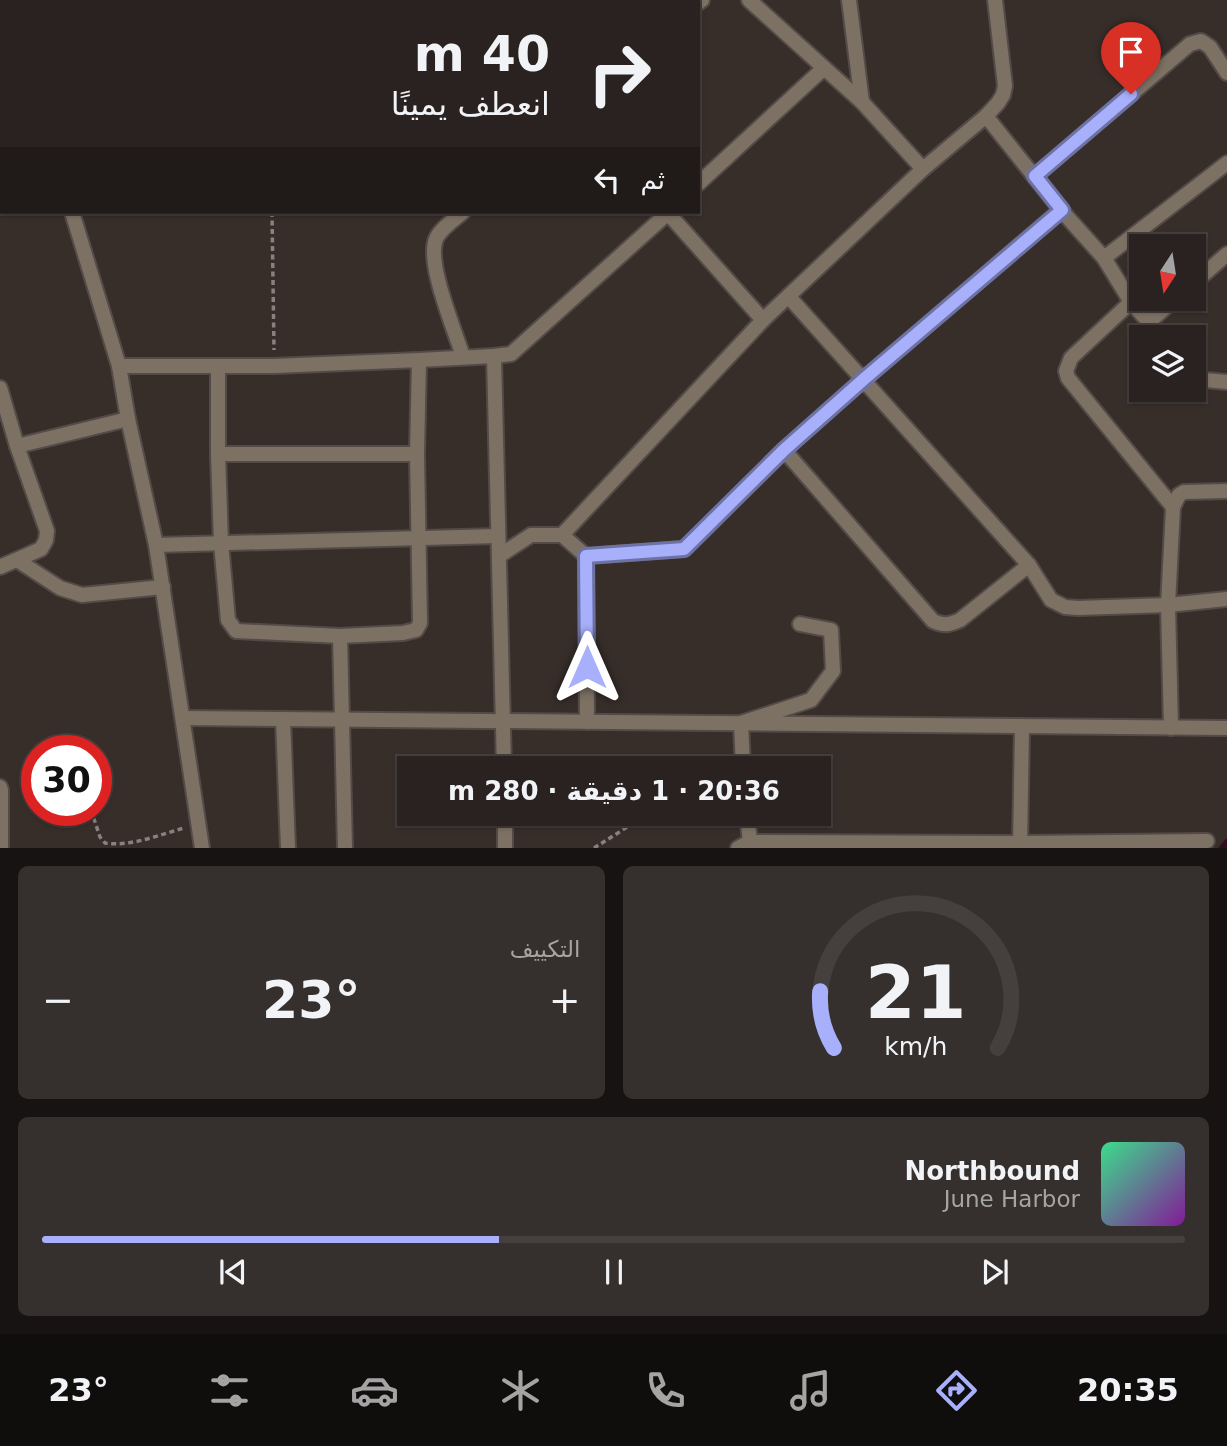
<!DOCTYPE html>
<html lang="ar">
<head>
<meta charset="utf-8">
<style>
	:root { --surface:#292220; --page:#352f2d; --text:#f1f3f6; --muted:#a5a4a5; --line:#453f3e; --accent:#a8b0fc }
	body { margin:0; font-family:"DejaVu Sans",Cairo,sans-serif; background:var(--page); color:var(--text); direction:rtl; height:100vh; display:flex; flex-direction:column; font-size:26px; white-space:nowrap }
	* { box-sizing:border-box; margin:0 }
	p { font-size:23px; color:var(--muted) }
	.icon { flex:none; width:38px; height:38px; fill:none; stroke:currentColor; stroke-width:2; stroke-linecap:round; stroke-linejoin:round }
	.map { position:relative; height:848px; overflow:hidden; direction:ltr }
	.sheet { display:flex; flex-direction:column; gap:18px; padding:18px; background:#171312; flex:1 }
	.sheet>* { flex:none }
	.banner { position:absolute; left:0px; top:0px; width:700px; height:214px; box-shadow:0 2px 5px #0004,0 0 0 2px var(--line); direction:rtl; background:#292220; color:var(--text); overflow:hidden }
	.needle { width:46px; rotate:192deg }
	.buttons { position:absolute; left:1129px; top:234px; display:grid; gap:14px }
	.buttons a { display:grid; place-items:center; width:77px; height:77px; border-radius:0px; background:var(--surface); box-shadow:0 2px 5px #0004,0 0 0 2px var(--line); font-size:35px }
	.speed { position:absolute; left:21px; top:735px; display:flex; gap:14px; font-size:35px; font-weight:700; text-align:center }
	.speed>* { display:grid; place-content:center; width:91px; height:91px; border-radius:50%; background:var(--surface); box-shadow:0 2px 5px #0004,0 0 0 2px var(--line); line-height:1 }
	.speed .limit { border:10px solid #d22; background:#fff; color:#111 }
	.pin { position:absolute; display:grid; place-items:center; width:60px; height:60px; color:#fff; margin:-72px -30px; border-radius:50% 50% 50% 0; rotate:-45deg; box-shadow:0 0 7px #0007 }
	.pin .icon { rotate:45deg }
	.me { position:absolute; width:77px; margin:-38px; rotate:0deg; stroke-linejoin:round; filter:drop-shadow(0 0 5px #0008) }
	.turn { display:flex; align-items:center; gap:24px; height:147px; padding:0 35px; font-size:32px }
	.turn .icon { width:91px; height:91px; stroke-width:2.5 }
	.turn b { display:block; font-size:49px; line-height:60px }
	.then { display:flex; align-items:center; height:66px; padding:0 35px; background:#0003; gap:14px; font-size:26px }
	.big { font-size:52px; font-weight:800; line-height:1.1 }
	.sheet .card { flex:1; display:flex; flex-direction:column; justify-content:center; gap:10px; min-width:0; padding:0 24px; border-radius:10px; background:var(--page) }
	.sheet .dial { align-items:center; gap:0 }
	.dial svg { height:182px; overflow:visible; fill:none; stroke:var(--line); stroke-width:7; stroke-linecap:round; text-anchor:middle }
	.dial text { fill:var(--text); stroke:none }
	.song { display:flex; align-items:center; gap:21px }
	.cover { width:84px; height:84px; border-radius:10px; background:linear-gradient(135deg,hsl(150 70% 55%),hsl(290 70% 35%)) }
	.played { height:7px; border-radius:4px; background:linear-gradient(90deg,var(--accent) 40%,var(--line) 40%) }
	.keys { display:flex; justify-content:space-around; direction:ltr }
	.heat { display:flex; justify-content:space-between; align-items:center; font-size:38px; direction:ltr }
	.sheet .tiles { flex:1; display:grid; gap:18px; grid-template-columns:1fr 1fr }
	.card:last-child { grid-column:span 2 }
	.trip { position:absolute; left:397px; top:756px; width:434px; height:70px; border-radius:0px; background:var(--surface); box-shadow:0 2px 5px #0004,0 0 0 2px var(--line); font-weight:800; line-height:70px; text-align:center; direction:rtl }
	.tabs { display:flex; height:112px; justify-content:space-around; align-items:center; background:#100e0d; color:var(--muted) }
	.tabs .icon { width:49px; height:49px }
	.tabs .active { color:var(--accent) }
	.tabs b { font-size:32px; color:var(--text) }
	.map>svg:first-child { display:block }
</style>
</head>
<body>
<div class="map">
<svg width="1227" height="848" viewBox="0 0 1227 848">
	<rect width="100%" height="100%" fill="#372e2a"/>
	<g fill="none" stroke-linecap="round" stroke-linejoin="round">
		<path stroke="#2f0f1d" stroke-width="6" d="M1222 848 1227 842"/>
		<defs>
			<g id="street">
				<path d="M3 0 4 2"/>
				<path d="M749 0 862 102 923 169"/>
				<path d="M849 0 862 102"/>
				<path d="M698 3 702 0"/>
				<path d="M986 116 1061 210 1104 258 1131 302 1163 338"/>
				<path d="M1035 176 1190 44 1201 41 1210 47 1227 73"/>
				<path d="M698 184 824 68"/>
				<path d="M0 185H2"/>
				<path d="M72 212 119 366 128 419 156 545 202 848"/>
				<path d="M463 212C455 219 440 229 436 239 426 263 455 330 463 357"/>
				<path d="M667 212 763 320"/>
				<path d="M1104 258 1227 163"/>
				<path d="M1194 283 1227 254"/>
				<path d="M1131 302 1071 358 1066 371 1068 378 1173 507"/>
				<path d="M1149 322 1175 299"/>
				<path d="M494 356 504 768"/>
				<path d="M419 360 494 356 511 354 669 212"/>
				<path d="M119 366H274L419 360 417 454 420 623 416 630 403 633 340 636 236 631 228 620 221 543 218 454V366"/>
				<path d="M1194 372 1205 380 1227 382"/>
				<path d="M0 388 17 446 47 531 46 540 41 549 0 567"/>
				<path d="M17 446 128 419"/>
				<path d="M784 450 933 621C944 626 949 625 960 620L1029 565 789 297"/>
				<path d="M218 454H417"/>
				<path d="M562 535 586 556 587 722"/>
				<path d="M156 545 498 536"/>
				<path d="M499 556 531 535H562L763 320 923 169 986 116 998 103 1003 95 1005 86 995 0"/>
				<path d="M586 556 684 549 784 450 864 379 1061 210"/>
				<path d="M17 560 60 588 82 595 163 587"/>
				<path d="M1029 565 1051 600 1065 607 1078 608 1168 605 1227 599"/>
				<path d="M340 636 345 848"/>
				<path d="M183 718 1227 728"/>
				<path d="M283 719 288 848"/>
				<path d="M1171 728 1168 605 1173 507 1179 495 1184 492 1227 491"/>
				<path d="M743 768 741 723 811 700 833 671 831 630 800 624"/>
				<path d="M0 787 1 790V848"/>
				<path d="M505 814V848"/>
				<path d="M747 814 750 842"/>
				<path d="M738 848 750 842 1020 843 1207 841"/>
				<path d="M1020 848 1022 726"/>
			</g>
		</defs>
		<use href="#street" stroke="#534b47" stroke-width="18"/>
		<g stroke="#89817e" stroke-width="3.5" stroke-dasharray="5 3.5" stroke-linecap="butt">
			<path d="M272 212 274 350"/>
			<path d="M73 738 76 751"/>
			<path d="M718 768 725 764"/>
			<path d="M91 810 100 837 105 843C130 847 159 835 184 828"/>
			<path d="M594 848 648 814"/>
		</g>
		<use href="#street" stroke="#7d7164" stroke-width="14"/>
	</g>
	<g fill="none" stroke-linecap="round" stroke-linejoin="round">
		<defs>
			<path id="route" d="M587 667 586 556 684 549 784 450 864 379 1062 210 1035 176 1131 94"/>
		</defs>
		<use href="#route" stroke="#6d72a4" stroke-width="18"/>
		<use href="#route" stroke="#a8b0fc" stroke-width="12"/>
	</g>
</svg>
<div class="buttons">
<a><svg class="needle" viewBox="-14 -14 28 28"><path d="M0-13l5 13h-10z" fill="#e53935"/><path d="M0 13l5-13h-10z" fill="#a5a4a5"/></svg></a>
<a><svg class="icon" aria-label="layers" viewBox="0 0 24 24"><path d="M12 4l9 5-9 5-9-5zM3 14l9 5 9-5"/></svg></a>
</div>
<div class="speed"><div class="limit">30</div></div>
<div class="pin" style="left:1131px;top:94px;background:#d93025"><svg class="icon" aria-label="arrive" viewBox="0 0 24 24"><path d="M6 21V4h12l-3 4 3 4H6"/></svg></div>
<svg class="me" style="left:587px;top:667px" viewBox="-20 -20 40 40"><path d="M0-17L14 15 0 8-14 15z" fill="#a8b0fc" stroke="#fff" stroke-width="4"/></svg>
<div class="trip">20:36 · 1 دقيقة · 280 m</div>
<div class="banner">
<div class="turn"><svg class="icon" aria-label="right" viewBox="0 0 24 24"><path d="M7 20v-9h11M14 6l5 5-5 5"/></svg><div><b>40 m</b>انعطف يمينًا</div></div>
<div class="then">ثم<svg class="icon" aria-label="left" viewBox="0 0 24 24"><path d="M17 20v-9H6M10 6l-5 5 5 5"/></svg></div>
</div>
</div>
<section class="sheet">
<div class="tiles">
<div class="card dial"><svg viewBox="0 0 100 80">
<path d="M14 69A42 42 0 1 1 86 69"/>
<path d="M14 69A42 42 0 0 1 8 44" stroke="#a8b0fc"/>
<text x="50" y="56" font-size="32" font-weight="700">21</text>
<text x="50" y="72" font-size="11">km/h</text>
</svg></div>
<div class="card"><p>التكييف</p>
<div class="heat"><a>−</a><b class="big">23°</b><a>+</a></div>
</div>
<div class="card">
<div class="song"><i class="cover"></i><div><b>Northbound</b><p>June Harbor</p></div></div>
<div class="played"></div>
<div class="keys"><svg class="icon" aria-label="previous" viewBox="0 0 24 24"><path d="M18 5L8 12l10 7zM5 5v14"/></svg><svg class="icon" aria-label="pause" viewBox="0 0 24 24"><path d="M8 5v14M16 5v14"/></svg><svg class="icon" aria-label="next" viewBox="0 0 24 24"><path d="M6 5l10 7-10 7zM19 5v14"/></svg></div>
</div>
</div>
</section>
<nav class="tabs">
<b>20:35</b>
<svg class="icon active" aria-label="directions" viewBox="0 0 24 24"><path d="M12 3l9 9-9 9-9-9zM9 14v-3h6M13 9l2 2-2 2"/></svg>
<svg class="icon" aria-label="music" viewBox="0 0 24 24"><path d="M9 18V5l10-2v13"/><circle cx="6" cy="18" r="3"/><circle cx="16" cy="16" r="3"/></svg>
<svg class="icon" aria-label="phone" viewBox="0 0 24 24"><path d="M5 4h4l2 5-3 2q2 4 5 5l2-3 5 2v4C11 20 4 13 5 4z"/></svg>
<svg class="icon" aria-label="climate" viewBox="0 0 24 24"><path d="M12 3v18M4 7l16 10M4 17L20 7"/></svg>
<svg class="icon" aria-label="car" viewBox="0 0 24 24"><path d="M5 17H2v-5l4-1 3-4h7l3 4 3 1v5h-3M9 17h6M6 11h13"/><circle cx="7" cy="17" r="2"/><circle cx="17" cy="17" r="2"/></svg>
<svg class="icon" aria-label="filters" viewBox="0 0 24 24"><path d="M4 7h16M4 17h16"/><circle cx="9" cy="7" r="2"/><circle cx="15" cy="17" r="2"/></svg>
<b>23°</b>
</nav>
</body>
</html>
